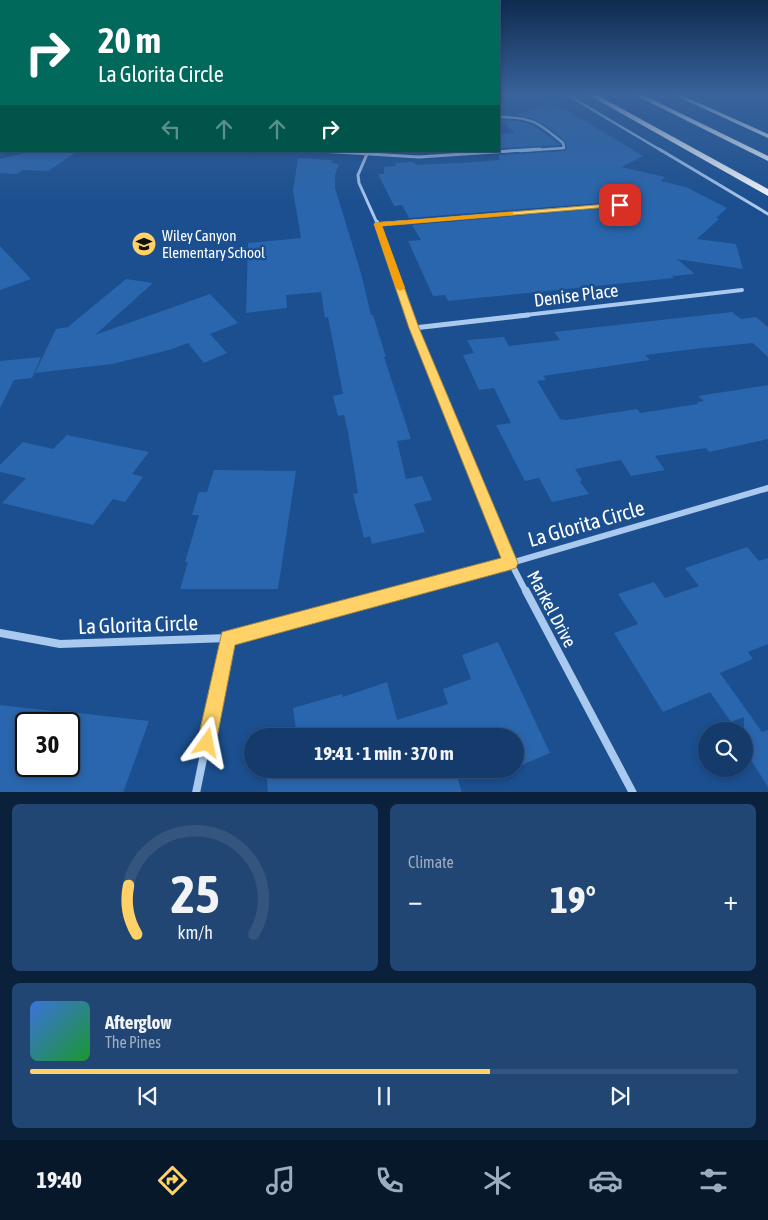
<!DOCTYPE html>
<html lang="en">
<head>
<meta charset="utf-8">
<style>
	:root { --surface:#143b6b; --page:#214673; --text:#f1f3f6; --muted:#9dadc1; --line:#33557e; --accent:#ffd166 }
	body { margin:0; font-family:"Asap Condensed",sans-serif; background:var(--page); color:var(--text); height:100vh; display:flex; flex-direction:column; font-size:19px; white-space:nowrap }
	* { box-sizing:border-box; margin:0 }
	p { font-size:16px; color:var(--muted) }
	.icon { flex:none; width:28px; height:28px; fill:none; stroke:currentColor; stroke-width:2; stroke-linecap:round; stroke-linejoin:round }
	.map { position:relative; height:792px; overflow:hidden }
	.panel { display:flex; flex-direction:column; gap:12px; padding:12px; background:#0b203b; flex:1 }
	.panel>* { flex:none }
	.banner { position:absolute; left:0px; top:0px; width:500px; height:152px; box-shadow:0 2px 8px #0003,0 0 0 1px var(--line); background:#00695c; color:#fff; overflow:hidden }
	.tools { position:absolute; left:698px; top:722px; display:grid; gap:10px }
	.tools a { display:grid; place-items:center; width:55px; height:55px; border-radius:50%; background:var(--surface); box-shadow:0 2px 8px #0003,0 0 0 1px var(--line); font-size:25px }
	.speed { position:absolute; left:15px; top:712px; display:flex; gap:10px; font-size:25px; font-weight:700; text-align:center }
	.speed>* { display:grid; place-content:center; width:65px; height:65px; border-radius:50%; background:var(--surface); box-shadow:0 2px 8px #0003,0 0 0 1px var(--line); line-height:1 }
	.speed .limit { border:2px solid #111; border-radius:8px; background:#fff; color:#111 }
	.pin { position:absolute; display:grid; place-items:center; width:42px; height:42px; color:#fff; margin:-21px; border-radius:10px; box-shadow:0 2px 8px #0006 }
	.me { position:absolute; width:55px; margin:-28px; rotate:12deg; stroke-linejoin:round; filter:drop-shadow(0 0 4px #0008) }
	.turn { display:flex; align-items:center; gap:18px; height:105px; padding:0 15px; font-size:22px }
	.turn .icon { width:65px; height:65px; stroke-width:2.5 }
	.turn b { display:block; font-size:35px; line-height:42px }
	.lanes { display:flex; align-items:center; height:48px; padding:0 15px; background:#0003; justify-content:center; gap:25px; direction:ltr }
	.lanes .off { opacity:.35 }
	.big { font-size:38px; font-weight:700; line-height:1.1 }
	.panel .card { flex:1; display:flex; flex-direction:column; justify-content:center; gap:8px; min-width:0; padding:0 18px; border-radius:8px; background:var(--page) }
	.panel .dial { align-items:center; gap:0 }
	.dial svg { height:130px; overflow:visible; fill:none; stroke:var(--line); stroke-width:7; stroke-linecap:round; text-anchor:middle }
	.dial text { fill:var(--text); stroke:none }
	.song { display:flex; align-items:center; gap:15px }
	.cover { width:60px; height:60px; border-radius:8px; background:linear-gradient(135deg,hsl(220 70% 55%),hsl(130 70% 35%)) }
	.played { height:5px; border-radius:2px; background:linear-gradient(90deg,var(--accent) 65%,var(--line) 65%) }
	.keys { display:flex; justify-content:space-around; direction:ltr }
	.heat { display:flex; justify-content:space-between; align-items:center; font-size:28px; direction:ltr }
	.panel .tiles { flex:1; display:grid; gap:12px; grid-template-columns:1fr 1fr }
	.card:last-child { grid-column:span 2 }
	.trip { position:absolute; left:244px; top:728px; width:280px; height:50px; border-radius:25px; background:var(--surface); box-shadow:0 2px 8px #0003,0 0 0 1px var(--line); font-weight:700; line-height:50px; text-align:center }
	.tabs { display:flex; height:80px; justify-content:space-around; align-items:center; background:#08182b; color:var(--muted) }
	.tabs .icon { width:35px; height:35px }
	.tabs .selected { color:var(--accent) }
	.tabs b { font-size:22px; color:var(--text) }
	.map>svg:first-child { display:block }
</style>
</head>
<body>
<div class="map">
<svg width="768" height="793" viewBox="0 0 768 793">
	<rect width="100%" height="100%" fill="#1b4f8f"/>
	<g fill="#2a66ad">
		<path d="M554 101 556 107 565 109 643 156 621 167 665 177 661 181 686 187 727 208 716 218 719 219 697 239 736 244 743 269 677 259 695 274 672 276 674 278 448 301 445 295 433 296 408 241 421 240 412 225 641 205V201L638 200 409 218 402 205 394 206 378 174H384V167L396 166 395 163 413 162 416 165 460 163 499 160V155L565 151 567 148 565 141 549 128 535 119 516 115Z"/>
		<path d="M500 120 519 121 533 125 560 145 499 148V134L515 133Z"/>
		<path d="M32 151H78L48 171 23 170 16 174 0 173V159Z"/>
		<path d="M298 158 332 160 331 163 339 164 335 175V188L361 273 371 315H373L386 357H384L411 439 397 441 406 479 422 476 432 500 414 504 425 532 372 544 370 536 364 538 353 494 358 493 348 432 344 415 338 416 333 396 343 394 328 317 325 318 321 292 286 295 287 308 246 313 248 243 301 238 293 191Z"/>
		<path d="M0 246 31 279 0 290Z"/>
		<path d="M126 279 153 283 95 335 210 294 238 323 210 334 227 353 204 363 188 343 169 350 112 364 35 373 56 329 68 327Z"/>
		<path d="M732 312 741 319 756 317 768 327V357L753 343 703 348 645 355 650 360 543 376 546 380 537 381 560 419 566 420 637 409 640 413 698 404 697 402 704 401 698 396 768 385V439L709 452 706 448 655 456 665 470 631 476 621 460 575 469 582 480 580 482 589 494 552 502 539 478 525 481 496 425 511 423 494 388 479 390 463 355 474 353 467 340 504 337 509 346 560 340 554 332Z"/>
		<path d="M41 357 32 378 14 380 0 408V361Z"/>
		<path d="M67 435 149 452 132 474 143 477 125 502 113 499 93 525 2 503 26 478 0 472V465L23 442 53 449Z"/>
		<path d="M214 470 296 471 278 589H180L188 562H185L199 515H192L199 492H207Z"/>
		<path d="M747 547 759 561 768 558V644L748 652 753 659 720 673 762 732 768 730V787L744 749V717L731 722 710 692 663 712 614 633 638 624 618 594 654 582 665 598 699 586 685 568Z"/>
		<path d="M498 642 550 753 515 768V736H297L293 708 342 694 343 697 387 682 397 720 448 704 443 689 471 679 462 655Z"/>
		<path d="M0 705 62 712 61 724H26V766H69V712L149 721 123 793H0Z"/>
		<path d="M266 769H455L462 793H268Z"/>
	</g>
	<g fill="none" stroke-linecap="round" stroke-linejoin="round">
		<g stroke="#a9c9ee" stroke-width="2.5">
			<path d="M566 94 662 151"/>
			<path d="M499 117C532 117 538 122 563 143L564 148 520 151"/>
		</g>
		<g stroke="#a9c9ee" stroke-width="3">
			<path d="M659 149 768 214"/>
			<path d="M320 151 419 157 540 149"/>
			<path d="M367 154 358 175 359 183 377 223"/>
			<path d="M392 223 638 203"/>
		</g>
		<g stroke="#a9c9ee" stroke-width="4">
			<path d="M377 222 410 316"/>
			<path d="M378 224 408 222"/>
			<path d="M517 316 742 290"/>
		</g>
		<g stroke="#a9c9ee" stroke-width="5">
			<path d="M409 315 459 436"/>
			<path d="M414 328 528 315"/>
		</g>
		<g stroke="#a9c9ee" stroke-width="6">
			<path d="M458 435 511 563 526 592"/>
			<path d="M401 592 511 563 768 488"/>
		</g>
		<g stroke="#a9c9ee" stroke-width="8">
			<path d="M526 591 633 793"/>
			<path d="M0 633 60 644 228 638 406 591"/>
			<path d="M196 793 228 638"/>
		</g>
		<path stroke="#a9c9ee" stroke-width="9" d="M0 134 1 133"/>
		<path fill="#f0f6ff" fill-rule="evenodd" d="M672 94H679L768 134V138Z"/>
		<g fill="#fff" fill-rule="evenodd">
			<path d="M587 94H595L768 189V196Z"/>
			<path d="M633 94H641L768 156V161Z"/>
		</g>
	</g>
	<linearGradient id="sky" x2="0" y2="1"><stop stop-color="#0f2b4f"/><stop offset="0.46" stop-color="#39639b"/><stop offset="1" stop-color="#39639b" stop-opacity="0"/></linearGradient>
	<rect width="768" height="205" fill="url(#sky)"/>
	<path fill="#ffd166" stroke="#a68842" d="M620 203H622V206L382 226 419 328 518 563 516 568 510 570 235 645 216 743 213 750 207 753 200 750 197 743 222 632 501 558 409 328 374 224 375 223Z"/>
	<path fill="#f59e0b" d="M511 212H513V215L382 226 405 288 400 291 396 288 374 224 375 223Z"/>
	<defs>
		<symbol id="school-disc" viewBox="-11 -11 22 22"><circle r="9.5" fill="#ffd166" stroke="#1b4f8f"/><path d="M0-5L7-2L0 1L-7-2ZM-4 1L0 2.5L4 1V4Q0 6-4 4Z" fill="#111"/></symbol>
	</defs>
	<g fill-rule="evenodd">
		<use href="#school-disc" x="130" y="230" width="28" height="28"/>
	</g>
	<g text-anchor="middle" dominant-baseline="central" stroke-width="5" stroke-linejoin="round" paint-order="stroke">
		<g font-size="15" fill="#fff" stroke="#1b4f8f" text-anchor="start">
			<text x="162" y="235">Wiley Canyon<tspan x="162" dy="17">Elementary School</tspan></text>
		</g>
		<g font-size="18" fill="#fff" stroke="#1b4f8f">
			<text transform="translate(576 295) rotate(-7)">Denise Place</text>
			<text transform="translate(552 609) rotate(62)">Markel Drive</text>
		</g>
		<g font-size="21" fill="#fff" stroke="#1b4f8f">
			<text transform="translate(586 523) rotate(-16)">La Glorita Circle</text>
			<text transform="translate(138 624) rotate(-2)">La Glorita Circle</text>
		</g>
	</g>
</svg>
<div class="tools">
<a><svg class="icon" aria-label="search" viewBox="0 0 24 24"><circle cx="10" cy="10" r="6"/><path d="M15 15l6 6"/></svg></a>
</div>
<div class="speed"><div class="limit">30</div></div>
<div class="pin" style="left:620px;top:205px;background:#d93025"><svg class="icon" aria-label="arrive" viewBox="0 0 24 24"><path d="M6 21V4h12l-3 4 3 4H6"/></svg></div>
<svg class="me" style="left:207px;top:743px" viewBox="-20 -20 40 40"><path d="M0-17L14 15 0 8-14 15z" fill="#ffd166" stroke="#fff" stroke-width="4"/></svg>
<div class="trip">19:41 · 1 min · 370 m</div>
<div class="banner">
<div class="turn"><svg class="icon" aria-label="right" viewBox="0 0 24 24"><path d="M7 20v-9h11M14 6l5 5-5 5"/></svg><div><b>20 m</b>La Glorita Circle</div></div>
<div class="lanes"><svg class="icon off" aria-label="left" viewBox="0 0 24 24"><path d="M17 20v-9H6M10 6l-5 5 5 5"/></svg><svg class="icon off" aria-label="ahead" viewBox="0 0 24 24"><path d="M12 20V5M6 11l6-6 6 6"/></svg><svg class="icon off" aria-label="ahead" viewBox="0 0 24 24"><path d="M12 20V5M6 11l6-6 6 6"/></svg><svg class="icon" aria-label="right" viewBox="0 0 24 24"><path d="M7 20v-9h11M14 6l5 5-5 5"/></svg></div>
</div>
</div>
<section class="panel">
<div class="tiles">
<div class="card dial"><svg viewBox="0 0 100 80">
<path d="M14 69A42 42 0 1 1 86 69"/>
<path d="M14 69A42 42 0 0 1 9 39" stroke="#ffd166"/>
<text x="50" y="56" font-size="32" font-weight="700">25</text>
<text x="50" y="72" font-size="11">km/h</text>
</svg></div>
<div class="card"><p>Climate</p>
<div class="heat"><a>−</a><b class="big">19°</b><a>+</a></div>
</div>
<div class="card">
<div class="song"><i class="cover"></i><div><b>Afterglow</b><p>The Pines</p></div></div>
<div class="played"></div>
<div class="keys"><svg class="icon" aria-label="previous" viewBox="0 0 24 24"><path d="M18 5L8 12l10 7zM5 5v14"/></svg><svg class="icon" aria-label="pause" viewBox="0 0 24 24"><path d="M8 5v14M16 5v14"/></svg><svg class="icon" aria-label="next" viewBox="0 0 24 24"><path d="M6 5l10 7-10 7zM19 5v14"/></svg></div>
</div>
</div>
</section>
<nav class="tabs">
<b>19:40</b>
<svg class="icon selected" aria-label="directions" viewBox="0 0 24 24"><path d="M12 3l9 9-9 9-9-9zM9 14v-3h6M13 9l2 2-2 2"/></svg>
<svg class="icon" aria-label="music" viewBox="0 0 24 24"><path d="M9 18V5l10-2v13"/><circle cx="6" cy="18" r="3"/><circle cx="16" cy="16" r="3"/></svg>
<svg class="icon" aria-label="phone" viewBox="0 0 24 24"><path d="M5 4h4l2 5-3 2q2 4 5 5l2-3 5 2v4C11 20 4 13 5 4z"/></svg>
<svg class="icon" aria-label="climate" viewBox="0 0 24 24"><path d="M12 3v18M4 7l16 10M4 17L20 7"/></svg>
<svg class="icon" aria-label="car" viewBox="0 0 24 24"><path d="M5 17H2v-5l4-1 3-4h7l3 4 3 1v5h-3M9 17h6M6 11h13"/><circle cx="7" cy="17" r="2"/><circle cx="17" cy="17" r="2"/></svg>
<svg class="icon" aria-label="filters" viewBox="0 0 24 24"><path d="M4 7h16M4 17h16"/><circle cx="9" cy="7" r="2"/><circle cx="15" cy="17" r="2"/></svg>
</nav>
</body>
</html>
